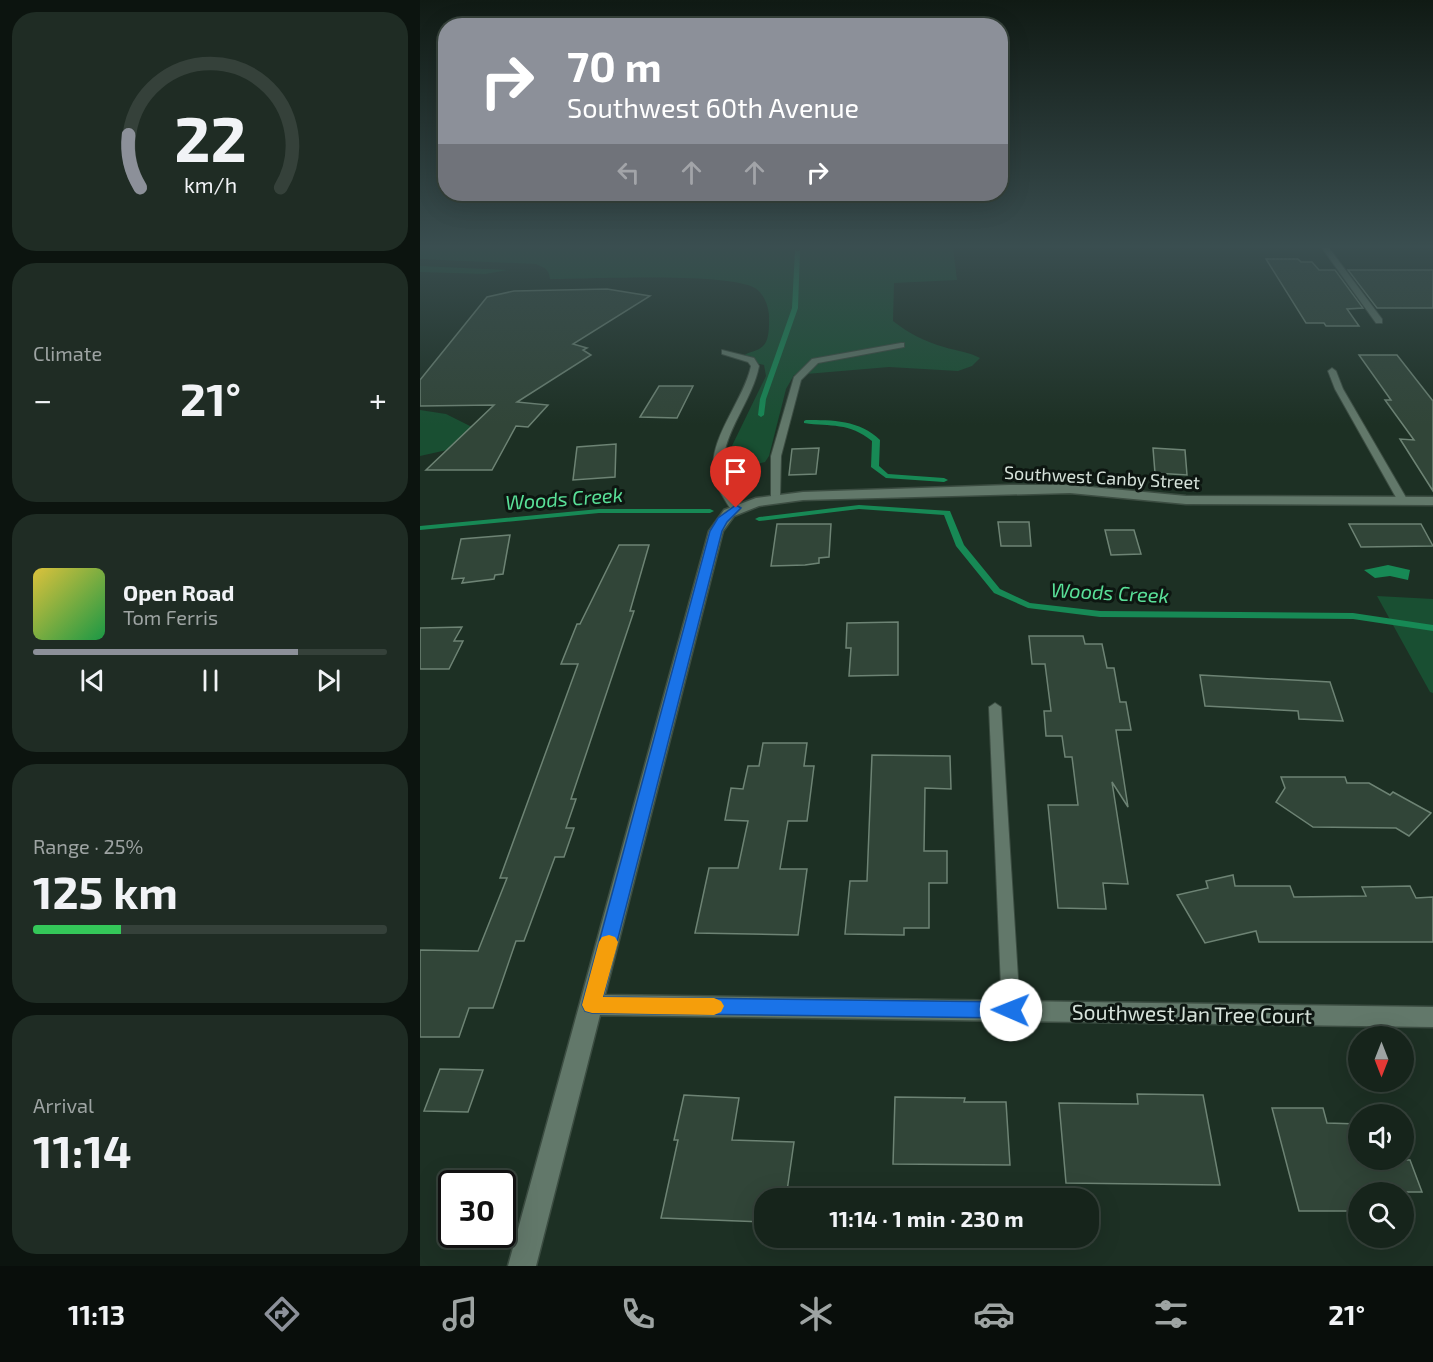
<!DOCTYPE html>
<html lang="en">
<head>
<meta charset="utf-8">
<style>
	:root { --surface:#16241b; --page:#1f2c24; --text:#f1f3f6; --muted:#9ea4a3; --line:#35413a; --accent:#8c9099 }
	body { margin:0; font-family:"Exo 2",sans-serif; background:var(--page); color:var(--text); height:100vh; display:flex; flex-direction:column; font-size:22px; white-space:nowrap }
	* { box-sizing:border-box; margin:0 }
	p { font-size:20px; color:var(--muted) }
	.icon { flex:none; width:33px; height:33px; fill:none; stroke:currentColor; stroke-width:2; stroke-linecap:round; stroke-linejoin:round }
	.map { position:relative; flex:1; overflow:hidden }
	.details { display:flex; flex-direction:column; gap:12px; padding:12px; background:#0c140f; width:420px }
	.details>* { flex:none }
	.top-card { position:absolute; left:18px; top:18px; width:570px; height:183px; border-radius:24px; box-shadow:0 6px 24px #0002,0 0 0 2px var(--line); background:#8c9099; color:#fff; overflow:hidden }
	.needle { width:39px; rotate:180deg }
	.tools { position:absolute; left:928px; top:1026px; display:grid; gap:12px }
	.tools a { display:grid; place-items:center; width:66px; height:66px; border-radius:50%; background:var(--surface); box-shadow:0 6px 24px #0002,0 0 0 2px var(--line); font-size:30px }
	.speed { position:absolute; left:18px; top:1170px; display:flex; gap:12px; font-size:30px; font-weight:700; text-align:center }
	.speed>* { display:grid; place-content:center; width:78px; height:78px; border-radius:50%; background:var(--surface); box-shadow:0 6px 24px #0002,0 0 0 2px var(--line); line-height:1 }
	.speed .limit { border:3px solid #111; border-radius:9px; background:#fff; color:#111 }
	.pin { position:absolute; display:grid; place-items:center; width:51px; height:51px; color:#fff; margin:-62px -26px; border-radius:50% 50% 50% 0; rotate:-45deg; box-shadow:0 0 6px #0007 }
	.pin .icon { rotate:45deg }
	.me { position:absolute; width:66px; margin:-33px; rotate:271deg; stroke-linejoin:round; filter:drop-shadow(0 0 4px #0008) }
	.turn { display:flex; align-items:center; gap:21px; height:126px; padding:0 30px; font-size:27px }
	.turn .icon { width:78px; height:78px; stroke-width:2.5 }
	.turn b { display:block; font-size:42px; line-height:51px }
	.lanes { display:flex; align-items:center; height:57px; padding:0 30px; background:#0003; justify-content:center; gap:30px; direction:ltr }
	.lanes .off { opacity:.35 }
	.big { font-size:45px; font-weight:700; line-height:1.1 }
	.details .widget { flex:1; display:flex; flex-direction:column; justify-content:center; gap:9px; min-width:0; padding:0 21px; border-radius:24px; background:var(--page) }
	.details .dial { align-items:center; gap:0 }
	.dial svg { height:156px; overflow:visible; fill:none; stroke:var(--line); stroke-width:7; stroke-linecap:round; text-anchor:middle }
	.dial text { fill:var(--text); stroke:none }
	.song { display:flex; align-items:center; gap:18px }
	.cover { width:72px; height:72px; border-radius:9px; background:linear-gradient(135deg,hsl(50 70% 55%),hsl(140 70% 35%)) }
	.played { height:6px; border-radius:3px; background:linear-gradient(90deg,var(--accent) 75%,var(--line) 75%) }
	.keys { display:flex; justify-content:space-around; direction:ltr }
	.heat { display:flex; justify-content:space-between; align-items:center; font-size:33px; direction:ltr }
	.charge { height:9px; border-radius:4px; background:linear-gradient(90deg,#34c759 25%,var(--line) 0) }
	.trip { position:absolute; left:334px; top:1188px; width:345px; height:60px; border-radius:24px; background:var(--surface); box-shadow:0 6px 24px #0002,0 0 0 2px var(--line); font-weight:700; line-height:60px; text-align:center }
	.tab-bar { display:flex; height:96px; justify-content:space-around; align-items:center; background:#090e0b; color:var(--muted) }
	.tab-bar .icon { width:42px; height:42px }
	.tab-bar .selected { color:var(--accent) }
	.tab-bar b { font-size:27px; color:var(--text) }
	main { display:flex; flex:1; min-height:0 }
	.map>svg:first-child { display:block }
</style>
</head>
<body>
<main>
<section class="details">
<div class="widget dial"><svg viewBox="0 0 100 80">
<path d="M14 69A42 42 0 1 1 86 69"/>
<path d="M14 69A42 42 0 0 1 8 42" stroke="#8c9099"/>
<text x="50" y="56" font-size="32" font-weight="700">22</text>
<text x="50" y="72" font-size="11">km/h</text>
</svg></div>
<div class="widget"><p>Climate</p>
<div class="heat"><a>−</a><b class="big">21°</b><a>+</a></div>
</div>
<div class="widget">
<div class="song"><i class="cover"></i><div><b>Open Road</b><p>Tom Ferris</p></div></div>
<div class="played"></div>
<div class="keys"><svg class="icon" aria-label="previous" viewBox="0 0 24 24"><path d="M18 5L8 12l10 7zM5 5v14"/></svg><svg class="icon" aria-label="pause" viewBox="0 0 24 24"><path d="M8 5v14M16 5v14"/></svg><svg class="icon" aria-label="next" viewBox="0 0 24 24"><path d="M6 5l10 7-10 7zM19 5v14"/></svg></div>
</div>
<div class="widget"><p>Range · 25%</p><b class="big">125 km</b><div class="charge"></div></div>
<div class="widget"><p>Arrival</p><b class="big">11:14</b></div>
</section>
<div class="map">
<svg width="1013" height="1266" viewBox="0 0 1013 1266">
	<rect width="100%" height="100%" fill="#1d3024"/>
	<g fill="#194f32">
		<path d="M0 248H533L537 280 474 283 473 321C488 333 506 342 524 347 537 351 549 352 560 358L552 366 538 371 469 367 374 375 366 389 349 456 345 462 324 467 313 463 308 454 346 376 344 365 327 361 323 356C329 351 337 352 343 346 350 340 349 324 349 315 348 305 344 294 335 288 307 272 169 279 130 279 129 269 125 268 116 264L0 259Z"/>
		<path d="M0 266 88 270 65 274 0 272Z"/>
		<path d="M0 410 26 414 50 426 77 427 36 448 0 456Z"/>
		<path d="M957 596 1013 599V693L1010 692Z"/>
	</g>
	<path fill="#178955" d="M968 565 990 570 988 580 970 576 955 578 944 570Z"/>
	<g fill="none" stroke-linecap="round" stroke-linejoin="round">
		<g fill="#178955" fill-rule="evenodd">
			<path d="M375 250 380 251 378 308 346 399 344 415 341 417 338 415 340 399 372 308Z"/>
			<path d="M386 420C412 420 440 420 460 440L459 466 468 474 524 478 528 480 524 482 466 478 451 467 452 441C429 422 411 427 384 423V421Z"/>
			<path d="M439 505 530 511 544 545 580 589 610 603 680 611 933 613 1013 625V631L933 619 680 617 608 608 574 593 536 546 524 515 439 509 339 521 335 519 339 517Z"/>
			<path d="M179 509H290L294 511 290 513H179L0 530V526Z"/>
		</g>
	</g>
	<g fill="#314538" stroke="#6d8374" stroke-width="1.5">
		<path d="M846 259H878L881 262H892L899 270H915L943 308 927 309 939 326H906L904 323H886Z"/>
		<path d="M928 270H1013V308H957Z"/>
		<path d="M187 289 230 296 153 344 167 348 163 350 171 355 97 402 128 405 108 427 96 426 72 470H6L74 405 0 406V380L67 297 94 291Z"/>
		<path d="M939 355H977L1013 401V491L980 439 994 440 965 400H971Z"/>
		<path d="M239 386H273L257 418 220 417Z"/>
		<path d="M196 444 195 477 153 480 157 447Z"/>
		<path d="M399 448 396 474 369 475 372 449Z"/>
		<path d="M733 448 765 450 767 475 735 473Z"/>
		<path d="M578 522H609L611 546H581Z"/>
		<path d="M357 524H411L409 557 399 558V563L385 565 351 566Z"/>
		<path d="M929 524H1001L1013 546 941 547Z"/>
		<path d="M685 530H714L721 554 691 555Z"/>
		<path d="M90 535 83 574 75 575 74 579 42 583 44 578 32 579 41 539Z"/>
		<path d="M199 545H229L210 611H214L151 799H156L146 828H154L144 857H135L104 941H96L73 1008H49L39 1037H0V950L58 951 87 878H80L158 664H141L157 624H160Z"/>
		<path d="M478 622V675L429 676 431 648H426L427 623Z"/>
		<path d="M42 627 34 641H43L29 669H0V628Z"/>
		<path d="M609 636H663L665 644H682L687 668H694L700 702H706L711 730H696L708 807 692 782 708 884 683 883 686 909 638 908 628 805H658L652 757H645L642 736H626L624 711H631L625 664H612Z"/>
		<path d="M780 675 910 682 923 721 879 719 878 711 785 706Z"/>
		<path d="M343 743H387L384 766H394L387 821H368L360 869H387L378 935 275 933 289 868H318L328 821 305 820 311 788 323 789 328 766H339Z"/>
		<path d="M452 755 530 756 531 789 505 788 504 851H527V883H509V928H484V935L425 934 430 881H447Z"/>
		<path d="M861 777H925L927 783H949L970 795 973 792 1011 813 989 836 976 828 893 827 856 802 865 788Z"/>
		<path d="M813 875 815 886H870L874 897 946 896 942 887 990 886 996 898 1013 897V942H839L836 931 785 943 757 895 788 888 786 881Z"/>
		<path d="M20 1069 63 1070 48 1112 4 1111Z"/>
		<path d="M717 1094 783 1095 800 1185 646 1183 639 1103 718 1104Z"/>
		<path d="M264 1095 319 1098 312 1140 374 1142 366 1198H345V1222L241 1218 258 1140H254Z"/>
		<path d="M475 1097 545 1098 544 1102H586L590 1165 473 1164Z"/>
		<path d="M852 1108H903L907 1123 939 1124V1160H990L1002 1192H939V1211H879Z"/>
	</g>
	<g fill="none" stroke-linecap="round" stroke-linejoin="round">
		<defs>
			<g id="service">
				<path d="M902 248H909L962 319V323H956Z"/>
				<path d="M481 343H484V347L398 363 381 380 361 456 360 499 359 501H351V456L374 377 392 359Z"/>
				<path d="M302 350 334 358 339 366C332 404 294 442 305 480 308 491 315 500 321 509L316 512 312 511C306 502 300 493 296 483 282 444 323 404 331 366L328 362 302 354Z"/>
				<path d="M912 368 916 371 923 389 988 501 987 503 983 504 978 501 915 389 908 371Z"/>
				<path d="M575 703 581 707 600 1010 597 1015 591 1017 585 1015 582 1010 569 707Z"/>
			</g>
			<path id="minor" d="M589 485H650L766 496 1013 497V505L766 504 650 493 383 500 339 506 314 516 303 531 185 995 1013 1007V1027L180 1015 116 1266H88L289 531 304 510 336 498 383 492Z"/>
		</defs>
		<use href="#service" stroke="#3c4d42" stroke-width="2"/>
		<use href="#minor" stroke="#3c4d42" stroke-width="3"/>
		<use href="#service" fill="#62786a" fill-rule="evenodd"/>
		<use href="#minor" fill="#62786a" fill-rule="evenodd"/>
	</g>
	<linearGradient id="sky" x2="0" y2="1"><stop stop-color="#101a14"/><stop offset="0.58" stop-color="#3a4e50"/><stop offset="1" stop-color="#3a4e50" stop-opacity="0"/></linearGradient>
	<rect width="1013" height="425" fill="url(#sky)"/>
	<path fill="#1a73e8" stroke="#114b97" stroke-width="1.5" d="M316 505 321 508 307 522 302 531 183 997 591 1002 598 1004 601 1010 598 1016 591 1018 172 1013 165 1011 162 1005 290 531 298 518Z"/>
	<path fill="#f59e0b" d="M189 935 195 937 198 942 183 997 294 998 301 1001 304 1006 301 1012 294 1015 172 1013 165 1011 162 1005 179 942 182 937Z"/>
	<g text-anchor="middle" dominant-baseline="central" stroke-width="6" stroke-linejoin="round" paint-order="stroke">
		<g font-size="18" fill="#d6e2da" stroke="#0d1611">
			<text transform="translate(682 477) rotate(3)">Southwest Canby Street</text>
		</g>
		<g font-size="20" font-style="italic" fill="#59e098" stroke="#0d1611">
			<text transform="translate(144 498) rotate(-4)">Woods Creek</text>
			<text transform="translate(690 592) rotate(3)">Woods Creek</text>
		</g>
		<g font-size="21" fill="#d6e2da" stroke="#0d1611">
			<text transform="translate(772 1013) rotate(1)">Southwest Jan Tree Court</text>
		</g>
	</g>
</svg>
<div class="tools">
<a><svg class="needle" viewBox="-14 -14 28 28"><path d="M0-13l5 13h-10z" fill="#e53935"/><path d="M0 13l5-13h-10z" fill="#9ea4a3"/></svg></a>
<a><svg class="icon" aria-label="sound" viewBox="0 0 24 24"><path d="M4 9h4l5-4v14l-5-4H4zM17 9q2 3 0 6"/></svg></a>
<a><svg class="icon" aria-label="search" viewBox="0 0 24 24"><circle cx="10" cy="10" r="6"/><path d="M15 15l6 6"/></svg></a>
</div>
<div class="speed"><div class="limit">30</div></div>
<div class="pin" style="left:316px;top:508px;background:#d93025"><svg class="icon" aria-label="arrive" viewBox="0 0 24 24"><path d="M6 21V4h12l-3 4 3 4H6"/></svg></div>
<svg class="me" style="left:591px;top:1010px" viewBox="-20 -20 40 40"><circle r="19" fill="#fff"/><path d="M0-13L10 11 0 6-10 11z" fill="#1a73e8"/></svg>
<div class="trip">11:14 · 1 min · 230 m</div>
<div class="top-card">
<div class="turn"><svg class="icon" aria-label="right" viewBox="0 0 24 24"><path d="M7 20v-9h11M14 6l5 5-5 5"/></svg><div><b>70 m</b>Southwest 60th Avenue</div></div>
<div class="lanes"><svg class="icon off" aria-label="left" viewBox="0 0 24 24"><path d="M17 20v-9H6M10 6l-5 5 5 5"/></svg><svg class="icon off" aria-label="ahead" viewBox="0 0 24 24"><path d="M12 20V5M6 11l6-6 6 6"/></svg><svg class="icon off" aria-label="ahead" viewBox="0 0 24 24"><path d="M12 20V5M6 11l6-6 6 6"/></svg><svg class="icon" aria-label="right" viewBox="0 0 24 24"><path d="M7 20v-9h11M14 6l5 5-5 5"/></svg></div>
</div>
</div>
</main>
<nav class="tab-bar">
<b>11:13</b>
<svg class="icon selected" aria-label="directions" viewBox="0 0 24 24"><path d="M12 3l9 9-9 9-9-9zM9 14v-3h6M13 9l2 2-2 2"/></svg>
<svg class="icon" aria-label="music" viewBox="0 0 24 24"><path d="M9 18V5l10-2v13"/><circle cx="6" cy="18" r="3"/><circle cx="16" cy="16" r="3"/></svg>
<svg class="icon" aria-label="phone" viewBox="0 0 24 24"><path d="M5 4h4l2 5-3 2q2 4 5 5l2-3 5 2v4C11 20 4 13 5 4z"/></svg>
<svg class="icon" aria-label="climate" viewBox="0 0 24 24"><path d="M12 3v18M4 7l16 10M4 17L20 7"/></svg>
<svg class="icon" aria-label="car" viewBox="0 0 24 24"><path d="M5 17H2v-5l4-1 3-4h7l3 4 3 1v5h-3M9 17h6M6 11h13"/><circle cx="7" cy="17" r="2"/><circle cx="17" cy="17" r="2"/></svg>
<svg class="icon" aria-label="filters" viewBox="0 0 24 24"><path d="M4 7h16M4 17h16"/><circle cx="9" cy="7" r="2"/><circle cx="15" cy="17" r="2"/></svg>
<b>21°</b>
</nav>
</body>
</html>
